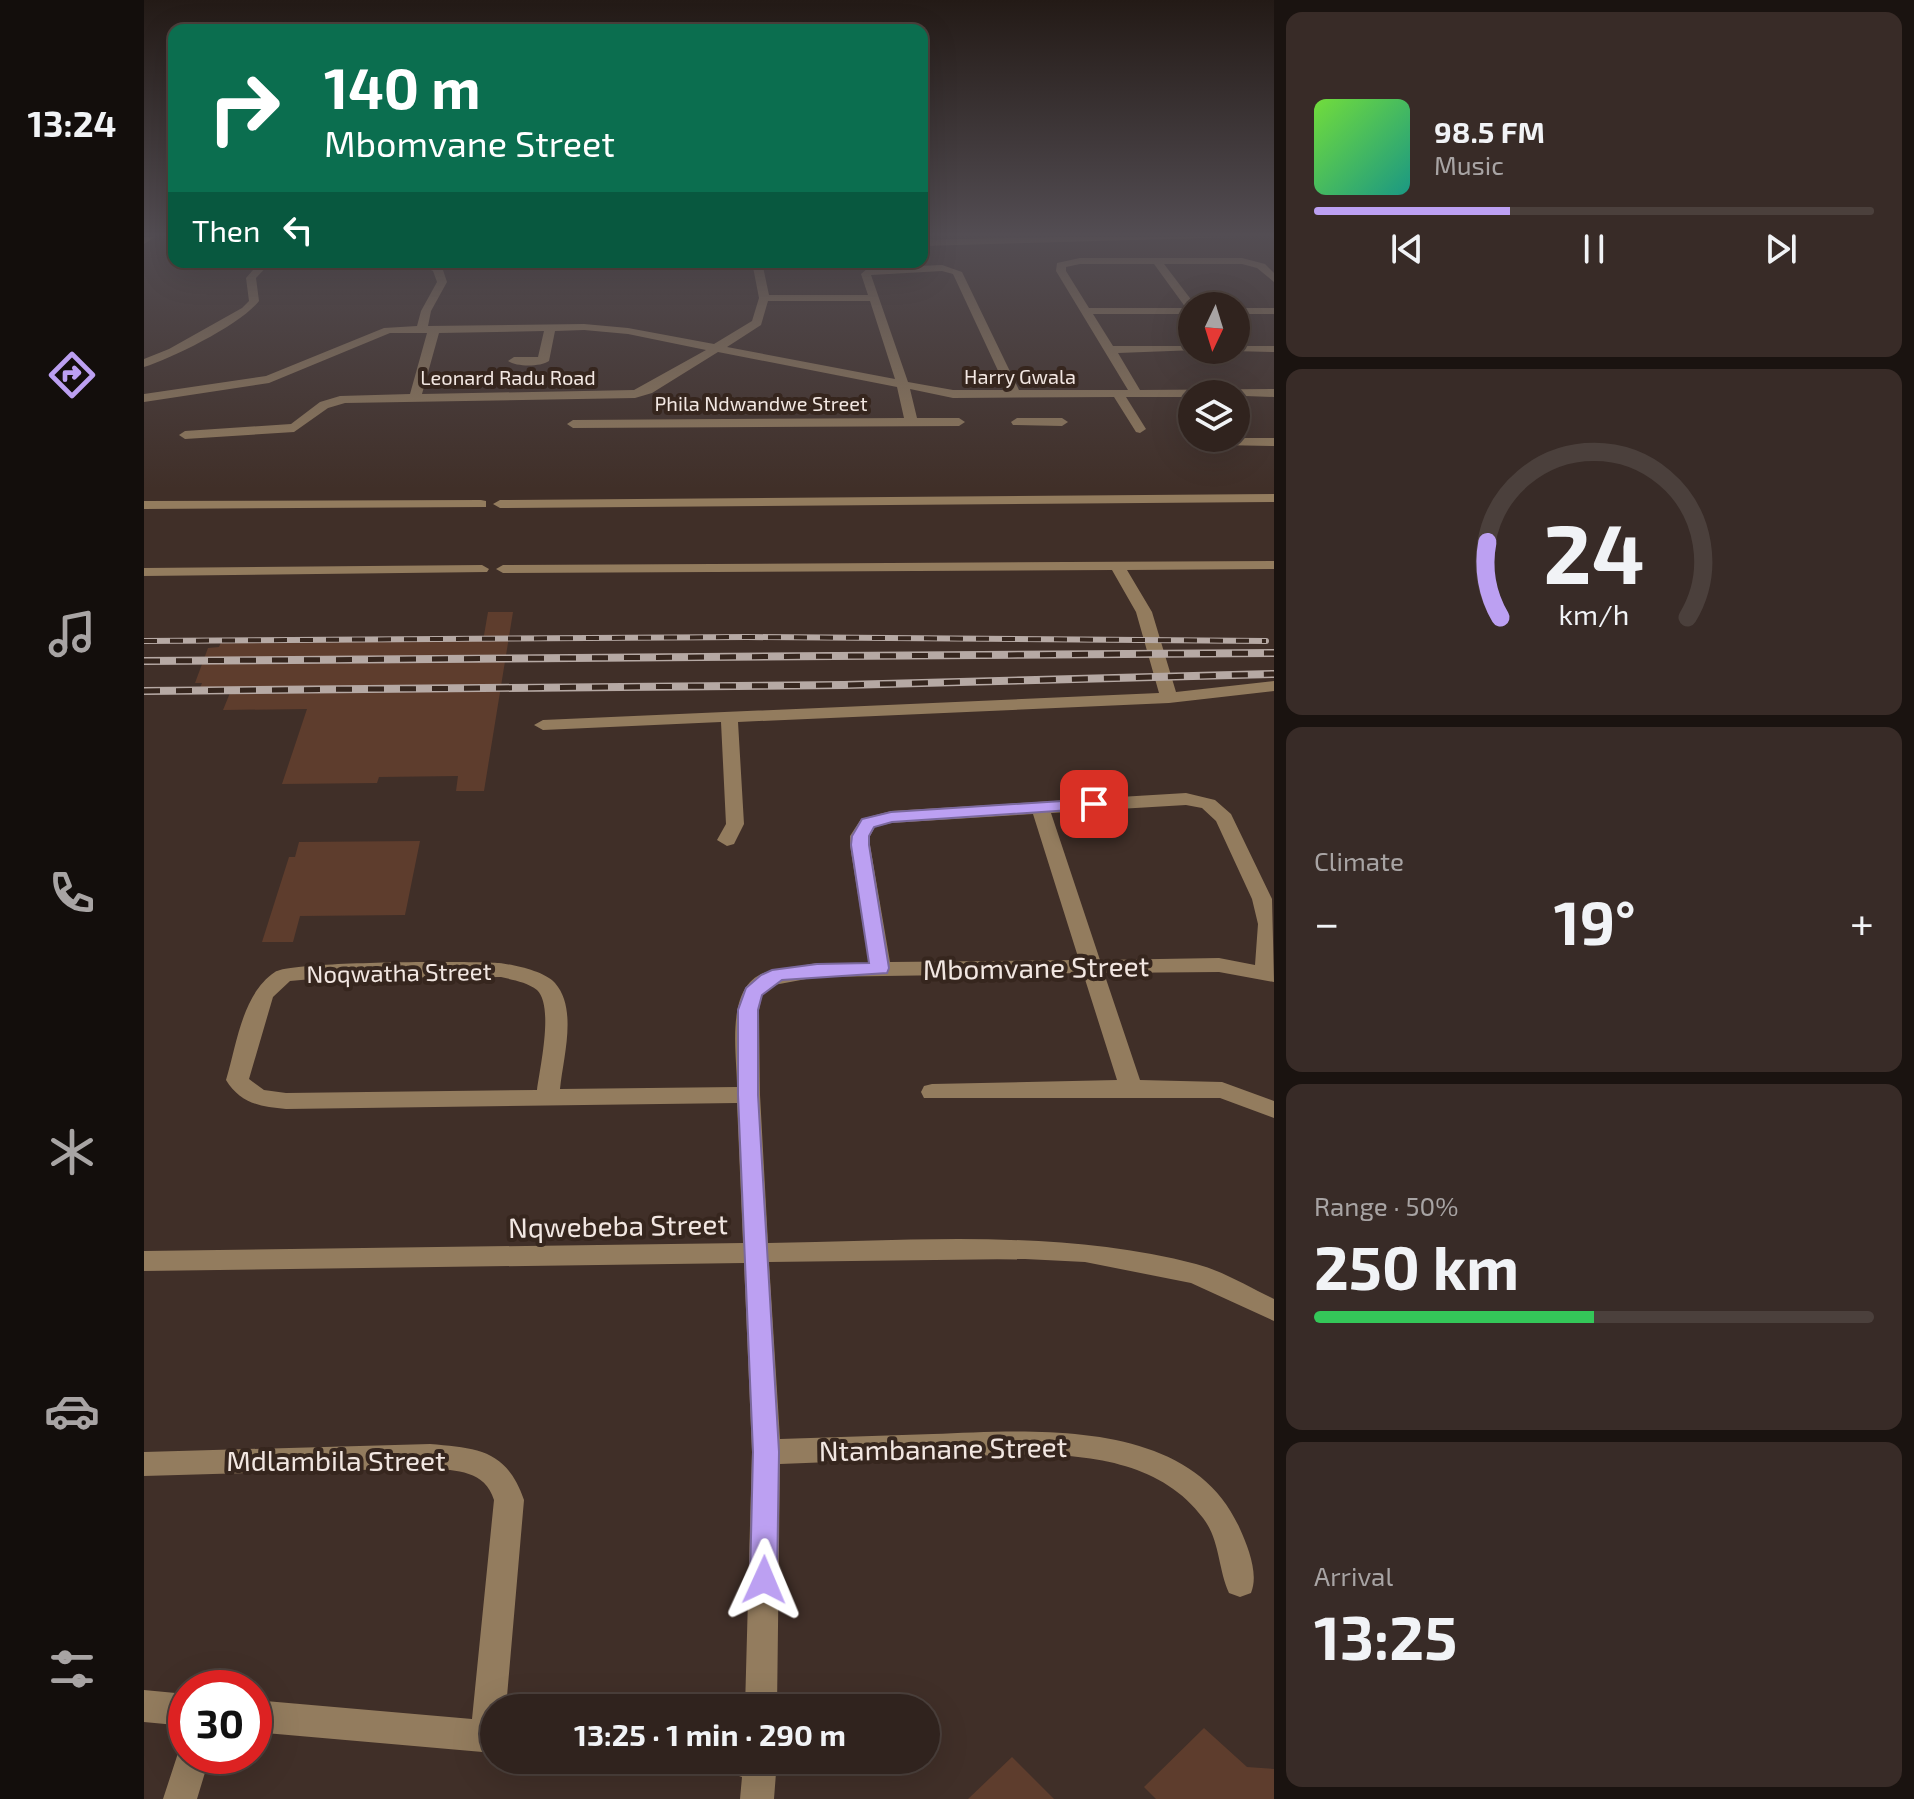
<!DOCTYPE html>
<html lang="en">
<head>
<meta charset="utf-8">
<style>
	:root { --surface:#30231e; --page:#382b27; --text:#f1f3f6; --muted:#a8a4a4; --line:#4b403c; --accent:#bca0f2 }
	body { margin:0; font-family:"Exo 2",sans-serif; background:var(--page); color:var(--text); height:100vh; display:flex; flex-direction:column; font-size:30px; white-space:nowrap }
	* { box-sizing:border-box; margin:0 }
	p { font-size:26px; color:var(--muted) }
	.icon { flex:none; width:44px; height:44px; fill:none; stroke:currentColor; stroke-width:2; stroke-linecap:round; stroke-linejoin:round }
	.map { position:relative; flex:1; overflow:hidden }
	.sheet { display:flex; flex-direction:column; gap:12px; padding:12px; background:#1a1310; width:640px }
	.sheet>* { flex:none }
	.banner { position:absolute; left:24px; top:24px; width:760px; height:244px; border-radius:16px; box-shadow:0 8px 32px #0002,0 0 0 2px var(--line); background:#0b6e4f; color:#fff; overflow:hidden }
	.needle { width:52px; rotate:184deg }
	.buttons { position:absolute; left:1034px; top:292px; display:grid; gap:16px }
	.buttons a { display:grid; place-items:center; width:72px; height:72px; border-radius:50%; background:var(--surface); box-shadow:0 8px 32px #0002,0 0 0 2px var(--line); font-size:40px }
	.speed { position:absolute; left:24px; top:1670px; display:flex; gap:16px; font-size:40px; font-weight:700; text-align:center }
	.speed>* { display:grid; place-content:center; width:104px; height:104px; border-radius:50%; background:var(--surface); box-shadow:0 8px 32px #0002,0 0 0 2px var(--line); line-height:1 }
	.speed .limit { border:12px solid #d22; background:#fff; color:#111 }
	.pin { position:absolute; display:grid; place-items:center; width:68px; height:68px; color:#fff; margin:-34px; border-radius:16px; box-shadow:0 4px 12px #0006 }
	.me { position:absolute; width:88px; margin:-44px; rotate:1deg; stroke-linejoin:round; filter:drop-shadow(0 0 6px #0008) }
	.turn { display:flex; align-items:center; gap:28px; height:168px; padding:0 24px; font-size:36px }
	.turn .icon { width:104px; height:104px; stroke-width:2.5 }
	.turn b { display:block; font-size:56px; line-height:68px }
	.then { display:flex; align-items:center; height:76px; padding:0 24px; background:#0003; gap:16px; font-size:30px }
	.big { font-size:60px; font-weight:700; line-height:1.1 }
	.sheet .widget { flex:1; display:flex; flex-direction:column; justify-content:center; gap:12px; min-width:0; padding:0 28px; border-radius:16px; background:var(--page) }
	.sheet .dial { align-items:center; gap:0 }
	.dial svg { height:208px; overflow:visible; fill:none; stroke:var(--line); stroke-width:7; stroke-linecap:round; text-anchor:middle }
	.dial text { fill:var(--text); stroke:none }
	.song { display:flex; align-items:center; gap:24px }
	.cover { width:96px; height:96px; border-radius:12px; background:linear-gradient(135deg,hsl(100 70% 55%),hsl(170 70% 35%)) }
	.played { height:8px; border-radius:4px; background:linear-gradient(90deg,var(--accent) 35%,var(--line) 35%) }
	.keys { display:flex; justify-content:space-around; direction:ltr }
	.heat { display:flex; justify-content:space-between; align-items:center; font-size:44px; direction:ltr }
	.charge { height:12px; border-radius:6px; background:linear-gradient(90deg,#34c759 50%,var(--line) 0) }
	.trip { position:absolute; left:336px; top:1694px; width:460px; height:80px; border-radius:40px; background:var(--surface); box-shadow:0 8px 32px #0002,0 0 0 2px var(--line); font-weight:700; line-height:80px; text-align:center }
	main { display:flex; flex:1; min-height:0 }
	.menu { display:flex; flex-direction:column; width:144px; justify-content:space-around; align-items:center; background:#130e0c; color:var(--muted) }
	.menu .icon { width:56px; height:56px }
	.menu .current { color:var(--accent) }
	.menu b { font-size:36px; color:var(--text) }
	.map>svg:first-child { display:block }
</style>
</head>
<body>
<main>
<nav class="menu">
<b>13:24</b>
<svg class="icon current" aria-label="directions" viewBox="0 0 24 24"><path d="M12 3l9 9-9 9-9-9zM9 14v-3h6M13 9l2 2-2 2"/></svg>
<svg class="icon" aria-label="music" viewBox="0 0 24 24"><path d="M9 18V5l10-2v13"/><circle cx="6" cy="18" r="3"/><circle cx="16" cy="16" r="3"/></svg>
<svg class="icon" aria-label="phone" viewBox="0 0 24 24"><path d="M5 4h4l2 5-3 2q2 4 5 5l2-3 5 2v4C11 20 4 13 5 4z"/></svg>
<svg class="icon" aria-label="climate" viewBox="0 0 24 24"><path d="M12 3v18M4 7l16 10M4 17L20 7"/></svg>
<svg class="icon" aria-label="car" viewBox="0 0 24 24"><path d="M5 17H2v-5l4-1 3-4h7l3 4 3 1v5h-3M9 17h6M6 11h13"/><circle cx="7" cy="17" r="2"/><circle cx="17" cy="17" r="2"/></svg>
<svg class="icon" aria-label="filters" viewBox="0 0 24 24"><path d="M4 7h16M4 17h16"/><circle cx="9" cy="7" r="2"/><circle cx="15" cy="17" r="2"/></svg>
</nav>
<div class="map">
<svg width="1130" height="1799" viewBox="0 0 1130 1799">
	<rect width="100%" height="100%" fill="#402f28"/>
	<g fill="#5e3d2d">
		<path d="M344 612H369L340 791H312L314 776 235 777 233 783 138 784 163 709 79 710 88 688H56L58 683H51L64 648 75 647 77 642 339 641Z"/>
		<path d="M276 841 261 915 156 916 149 942H118L145 857H151L155 842Z"/>
		<path d="M1060 1728 1103 1767 1130 1769V1799H1012L1000 1787Z"/>
		<path d="M868 1757 910 1799H824Z"/>
	</g>
	<g fill="none" stroke-linecap="round" stroke-linejoin="round">
		<g fill="#937c5e" fill-rule="evenodd">
			<path d="M0 237H11L0 244Z"/>
			<path d="M913 237H1095L778 246V240Z"/>
			<path d="M936 258H1098L1121 264 1130 273V282L1113 268 1098 264H1020L1052 306H1048V314H949L969 346H1048V350H1053L974 353 996 390 1130 389V397L1048 394V397H982L1002 429 996 433 992 432 970 397 809 398 766 389 773 418H815L821 422 815 426 429 428 423 424 429 420 760 418 753 387 574 352 508 393 491 398 201 403 184 408 150 432 41 439 35 435 41 431 147 424 176 402 196 396 266 394 283 333H246L125 383 0 402V394L122 376 240 328 273 326 277 311 293 282 289 271 283 268 180 265 175 262H287L298 267 303 282 287 311 284 326 440 324 484 328 570 344 608 321 615 298 608 262H618L625 295H724L717 274 724 268 798 265 818 272 875 390H984L912 271 913 263ZM936 264H1010L1042 308H945L922 271V267ZM798 271 809 274 863 390H809L764 382 727 275ZM624 301H726L751 379 583 347 617 325ZM440 330 484 334 562 350 490 390 278 394 295 333 400 331 394 357H370L364 361C373 367 396 367 405 361L411 331Z"/>
			<path d="M116 262H127L112 278 115 301C97 324 29 358 0 367V359L25 349 98 308 105 301 102 278Z"/>
			<rect x="1092" y="308" width="38" height="6"/>
			<path d="M1092 346H1130V352L1088 351 1092 350Z"/>
			<path d="M873 418H918L924 422 918 426 869 425 867 422Z"/>
			<path d="M1080 438H1130V446L1075 445 1074 442Z"/>
			<path d="M1130 494V502L356 508 349 504 356 500Z"/>
			<path d="M337 500 342 501V507L0 509V501Z"/>
			<path d="M1130 561V569L983 570 1008 612 1032 692 1130 681V691L1025 703 594 722 600 824 590 844 583 846 573 840 582 824 577 722 399 730 390 725 399 720 1015 693 992 612 968 570 359 573 352 569 359 565Z"/>
			<path d="M338 565 345 569 343 572 0 576V568Z"/>
			<path d="M1042 793 1071 800 1087 814 1128 899 1130 982 1075 972 960 973 996 1080 1078 1082 1130 1101V1118L1076 1098H780L777 1092 780 1086 788 1084 973 1080 939 973 673 977 630 985 618 995 615 1010 616 1095 624 1243C767 1241 912 1228 1052 1264 1079 1271 1105 1287 1130 1299V1321L1047 1283 941 1262 881 1259 625 1262 636 1439C687 1437 738 1436 789 1434 888 1430 1048 1417 1096 1529 1104 1547 1115 1574 1107 1593L1096 1597 1085 1593C1074 1569 1076 1540 1059 1518 1000 1438 875 1455 789 1458 738 1460 687 1462 636 1464L633 1708H601L608 1452 600 1263 0 1271V1251L599 1243 593 1103 142 1109C116 1107 96 1103 82 1080 93 1044 98 994 131 972 147 961 325 961 355 963 371 965 400 971 411 983 434 1009 419 1058 416 1089L593 1087C593 1053 580 984 623 972L673 963H725L706 845V836L717 819 747 811ZM1042 805 1058 808 1072 821 1108 899 1114 924 1111 965 1075 958 956 960 907 813ZM889 814 935 960 746 962 726 845V836L731 827 747 823ZM357 977C369 980 383 982 393 990 410 1006 396 1067 393 1090L142 1093 120 1090 105 1079 129 997 146 981 179 978Z"/>
			<path d="M286 1444C334 1448 363 1450 380 1500L362 1708H350V1753L110 1732V1700L328 1719 350 1500C341 1470 313 1471 286 1468L0 1476V1452Z"/>
			<path d="M0 1690 42 1694V1726L0 1722Z"/>
			<path d="M42 1742V1756H66L53 1799H19L37 1744Z"/>
			<path d="M578 1760H633L630 1799H596L598 1777 583 1772Z"/>
		</g>
		<defs>
			<path id="rail-far1" d="M0 641 603 637 1122 641"/>
			<g id="rail">
				<path d="M0 661 1130 653"/>
				<path d="M0 691 700 685 1130 674"/>
			</g>
		</defs>
		<use href="#rail-far1" stroke="#b6a9a4" stroke-width="6"/>
		<use href="#rail" stroke="#b6a9a4" stroke-width="8"/>
		<use href="#rail-far1" stroke="#36261e" stroke-width="4" stroke-dasharray="13" stroke-linecap="butt"/>
		<use href="#rail" stroke="#36261e" stroke-width="5" stroke-dasharray="16" stroke-linecap="butt"/>
	</g>
	<linearGradient id="sky" x2="0" y2="1"><stop stop-color="#231a16"/><stop offset="0.48" stop-color="#534d53"/><stop offset="1" stop-color="#534d53" stop-opacity="0"/></linearGradient>
	<rect width="1130" height="489" fill="url(#sky)"/>
	<path fill="#bca0f2" stroke="#7a689d" stroke-width="2" d="M950 799 956 800 958 804 956 808 748 822 730 827 725 836V845L745 968 743 973 638 980 618 995 614 1010V1095L635 1452 633 1580 629 1589 620 1593 610 1589 606 1580 609 1452 594 1095V1010L602 988 617 975 628 970 673 964 725 963 707 845 708 836 718 819 747 812Z"/>
	<g text-anchor="middle" dominant-baseline="central" stroke-width="8" stroke-linejoin="round" paint-order="stroke">
		<g font-size="20" fill="#f2e7e2" stroke="#36261e">
			<text x="876" y="376">Harry Gwala</text>
			<text x="364" y="377">Leonard Radu Road</text>
			<text x="617" y="403">Phila Ndwandwe Street</text>
		</g>
		<g font-size="24" fill="#f2e7e2" stroke="#36261e">
			<text transform="translate(255 972) rotate(-1)">Noqwatha Street</text>
		</g>
		<g font-size="28" fill="#f2e7e2" stroke="#36261e">
			<text transform="translate(892 967) rotate(-1)">Mbomvane Street</text>
			<text transform="translate(474 1225) rotate(-1)">Nqwebeba Street</text>
			<text transform="translate(799 1448) rotate(-1)">Ntambanane Street</text>
			<text x="192" y="1460">Mdlambila Street</text>
		</g>
	</g>
</svg>
<div class="buttons">
<a><svg class="needle" viewBox="-14 -14 28 28"><path d="M0-13l5 13h-10z" fill="#e53935"/><path d="M0 13l5-13h-10z" fill="#a8a4a4"/></svg></a>
<a><svg class="icon" aria-label="layers" viewBox="0 0 24 24"><path d="M12 4l9 5-9 5-9-5zM3 14l9 5 9-5"/></svg></a>
</div>
<div class="speed"><div class="limit">30</div></div>
<div class="pin" style="left:950px;top:804px;background:#d93025"><svg class="icon" aria-label="arrive" viewBox="0 0 24 24"><path d="M6 21V4h12l-3 4 3 4H6"/></svg></div>
<svg class="me" style="left:620px;top:1580px" viewBox="-20 -20 40 40"><path d="M0-17L14 15 0 8-14 15z" fill="#bca0f2" stroke="#fff" stroke-width="4"/></svg>
<div class="trip">13:25 · 1 min · 290 m</div>
<div class="banner">
<div class="turn"><svg class="icon" aria-label="right" viewBox="0 0 24 24"><path d="M7 20v-9h11M14 6l5 5-5 5"/></svg><div><b>140 m</b>Mbomvane Street</div></div>
<div class="then">Then<svg class="icon" aria-label="left" viewBox="0 0 24 24"><path d="M17 20v-9H6M10 6l-5 5 5 5"/></svg></div>
</div>
</div>
<section class="sheet">
<div class="widget">
<div class="song"><i class="cover"></i><div><b>98.5 FM</b><p>Music</p></div></div>
<div class="played"></div>
<div class="keys"><svg class="icon" aria-label="previous" viewBox="0 0 24 24"><path d="M18 5L8 12l10 7zM5 5v14"/></svg><svg class="icon" aria-label="pause" viewBox="0 0 24 24"><path d="M8 5v14M16 5v14"/></svg><svg class="icon" aria-label="next" viewBox="0 0 24 24"><path d="M6 5l10 7-10 7zM19 5v14"/></svg></div>
</div>
<div class="widget dial"><svg viewBox="0 0 100 80">
<path d="M14 69A42 42 0 1 1 86 69"/>
<path d="M14 69A42 42 0 0 1 9 40" stroke="#bca0f2"/>
<text x="50" y="56" font-size="32" font-weight="700">24</text>
<text x="50" y="72" font-size="11">km/h</text>
</svg></div>
<div class="widget"><p>Climate</p>
<div class="heat"><a>−</a><b class="big">19°</b><a>+</a></div>
</div>
<div class="widget"><p>Range · 50%</p><b class="big">250 km</b><div class="charge"></div></div>
<div class="widget"><p>Arrival</p><b class="big">13:25</b></div>
</section>
</main>
</body>
</html>
